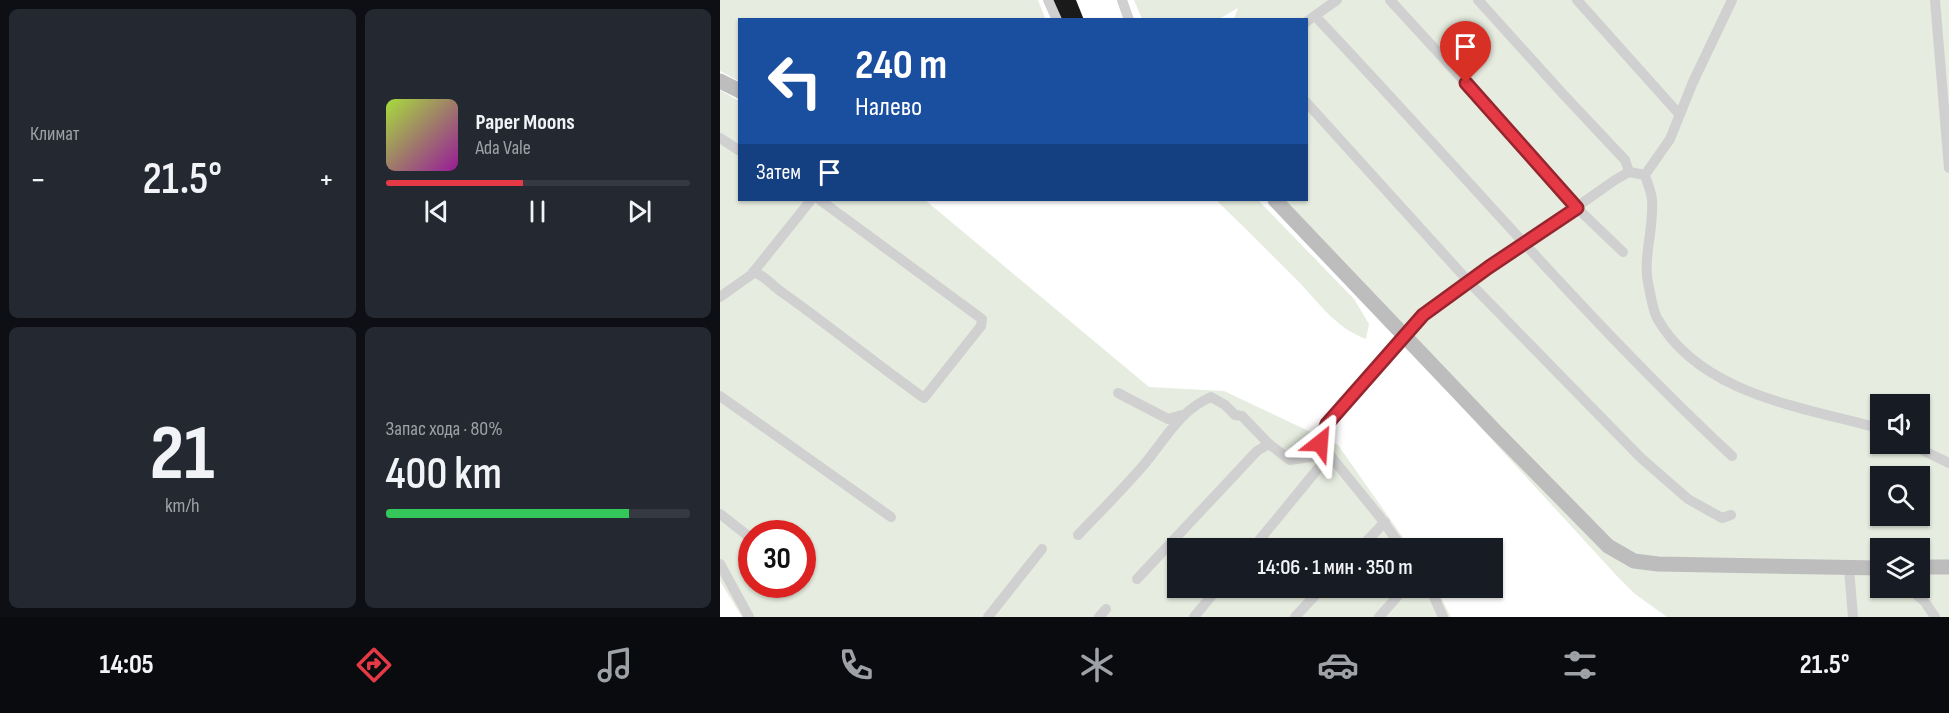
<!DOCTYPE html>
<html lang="ru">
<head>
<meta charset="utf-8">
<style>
	:root { --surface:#171b24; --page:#242831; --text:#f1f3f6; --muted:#9ea1a6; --line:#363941; --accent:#e63946 }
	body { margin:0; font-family:"Sofia Sans Condensed",sans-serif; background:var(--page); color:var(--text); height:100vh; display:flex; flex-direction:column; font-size:22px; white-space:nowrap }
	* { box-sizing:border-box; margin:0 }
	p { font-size:20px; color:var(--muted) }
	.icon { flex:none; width:33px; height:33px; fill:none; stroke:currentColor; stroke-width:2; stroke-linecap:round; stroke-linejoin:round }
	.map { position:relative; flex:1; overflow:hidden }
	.side { display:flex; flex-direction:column; gap:9px; padding:9px; background:#0d0f14; width:720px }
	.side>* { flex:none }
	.banner { position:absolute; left:18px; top:18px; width:570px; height:183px; border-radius:0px; box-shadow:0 2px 4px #0004; background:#1a4fa0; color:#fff; overflow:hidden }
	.fabs { position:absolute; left:1150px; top:394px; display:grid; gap:12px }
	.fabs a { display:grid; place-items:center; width:60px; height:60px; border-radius:0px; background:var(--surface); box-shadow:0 2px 4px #0004; font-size:30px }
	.speed { position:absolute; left:18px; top:520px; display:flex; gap:12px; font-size:30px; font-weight:700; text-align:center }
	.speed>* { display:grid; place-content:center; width:78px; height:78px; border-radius:50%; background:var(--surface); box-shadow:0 2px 4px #0004; line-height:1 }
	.speed .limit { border:9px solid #d22; background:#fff; color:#111 }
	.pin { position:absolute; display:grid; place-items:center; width:51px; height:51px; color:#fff; margin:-62px -26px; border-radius:50% 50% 50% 0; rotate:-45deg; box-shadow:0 0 6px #0007 }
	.pin .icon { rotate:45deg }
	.me { position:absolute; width:66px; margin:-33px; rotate:28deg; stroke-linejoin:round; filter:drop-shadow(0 0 4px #0008) }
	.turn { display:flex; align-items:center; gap:21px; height:126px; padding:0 18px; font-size:27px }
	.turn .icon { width:78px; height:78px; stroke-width:2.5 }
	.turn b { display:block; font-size:42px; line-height:51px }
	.then { display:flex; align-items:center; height:57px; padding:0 18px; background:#0003; gap:12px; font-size:22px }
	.big { font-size:45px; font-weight:600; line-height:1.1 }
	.side .tile { flex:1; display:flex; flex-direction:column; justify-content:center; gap:9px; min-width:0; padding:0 21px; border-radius:9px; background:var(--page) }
	.side .dial { align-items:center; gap:0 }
	.dial b { font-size:78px; line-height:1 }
	.song { display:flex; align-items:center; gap:18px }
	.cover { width:72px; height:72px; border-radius:9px; background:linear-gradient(135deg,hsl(80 70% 55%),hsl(300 70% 35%)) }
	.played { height:6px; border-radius:3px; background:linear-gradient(90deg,var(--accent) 45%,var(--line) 45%) }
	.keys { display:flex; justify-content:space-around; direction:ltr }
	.heat { display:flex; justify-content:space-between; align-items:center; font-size:33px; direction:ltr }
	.charge { height:9px; border-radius:4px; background:linear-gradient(90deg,#34c759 80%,var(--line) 0) }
	.side .tiles { flex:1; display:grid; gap:9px; grid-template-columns:repeat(2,1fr) }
	.trip { position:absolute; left:447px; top:538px; width:336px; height:60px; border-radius:0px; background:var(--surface); box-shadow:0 2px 4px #0004; font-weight:600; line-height:60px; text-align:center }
	.menu { display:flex; height:96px; justify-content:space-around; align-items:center; background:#090b0e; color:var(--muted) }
	.menu .icon { width:42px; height:42px }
	.menu .on { color:var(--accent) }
	.menu b { font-size:27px; color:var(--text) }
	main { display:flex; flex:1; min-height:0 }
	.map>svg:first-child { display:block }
</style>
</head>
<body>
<main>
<section class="side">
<div class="tiles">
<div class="tile"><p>Климат</p>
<div class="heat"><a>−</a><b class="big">21.5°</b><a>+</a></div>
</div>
<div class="tile">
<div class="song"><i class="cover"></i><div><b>Paper Moons</b><p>Ada Vale</p></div></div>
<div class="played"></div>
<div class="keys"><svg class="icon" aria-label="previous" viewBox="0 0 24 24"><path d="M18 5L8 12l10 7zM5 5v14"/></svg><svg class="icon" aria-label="pause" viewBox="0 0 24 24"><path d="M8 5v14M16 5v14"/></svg><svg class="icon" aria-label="next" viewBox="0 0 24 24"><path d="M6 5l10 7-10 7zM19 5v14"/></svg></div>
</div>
<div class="tile dial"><b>21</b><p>km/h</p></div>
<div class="tile"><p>Запас хода · 80%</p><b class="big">400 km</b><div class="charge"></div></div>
</div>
</section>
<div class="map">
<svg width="1229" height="617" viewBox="0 0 1229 617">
	<rect width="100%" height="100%" fill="#fff"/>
	<g fill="#e6ecdf" fill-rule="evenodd">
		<path d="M0 0H318L325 18 322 20H20L19 81 0 71Z"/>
		<path d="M414 0H1229V617H947L915 594 896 575 552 200H586V20L514 19 518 8 499 19H422ZM1161 405H1200V444H1161ZM1161 477H1200V516H1161ZM1161 549H1200V588H1161Z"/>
		<path d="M0 90 19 101 20 200H205L429 387 504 391 618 445 691 549H458V588H716L731 617H22L0 581ZM32 534H82V585H32Z"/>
		<path d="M496 200H538L634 299 649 324 646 339C615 328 597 300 574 277 548 251 522 225 496 200Z"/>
	</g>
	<path fill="#1a1a1a" d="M333 0H356L364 20H341Z"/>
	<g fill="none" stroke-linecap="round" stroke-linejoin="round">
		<g stroke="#d0d0d0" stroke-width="10">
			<path d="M328 0 337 20"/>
			<path d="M402 0 409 20"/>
			<path d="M670 0 771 110 857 208 903 252"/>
			<path d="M758 0 843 94 905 160 909 172"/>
			<path d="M857 0 959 114"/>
			<path d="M1012 0 973 82 950 139 925 175C927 183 932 193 932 201 934 228 923 256 928 283 930 292 933 311 937 318 979 392 1075 406 1151 426L1161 431"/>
			<path d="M1215 0 1229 168"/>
			<path d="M595 16C734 162 864 318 1012 456"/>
			<path d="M586 22 617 0"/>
			<path d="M586 102 749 282 921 458 968 499 1002 518 1011 515"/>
			<path d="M0 138 20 151"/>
			<path d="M33 272C45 275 52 286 63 293 111 327 156 364 204 398L261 326 262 319 100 200"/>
			<path d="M0 297 31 275 91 200"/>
			<path d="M398 393 448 419 462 415"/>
			<path d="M0 396 171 517"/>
			<path d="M1190 444 1229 463"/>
			<path d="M0 514 32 539"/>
			<path d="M358 535C379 513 401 491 421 468 444 442 458 411 491 397L505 405 515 415 522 416 549 444 570 460 610 454 532 549"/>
			<path d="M639 549 665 522"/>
			<path d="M683 549 660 517 600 443 607 424 703 315 895 180 909 172 925 175"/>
			<path d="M0 564 29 617"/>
			<path d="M1129 568 1133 617"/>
			<path d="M417 579 537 451 549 444"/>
			<path d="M710 588 723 617"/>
			<path d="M1188 588 1205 602 1215 617"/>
			<path d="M268 617 322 549"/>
			<path d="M379 617 386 609"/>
			<path d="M474 617 498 588"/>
			<path d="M575 617 602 588"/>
			<path d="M659 617 685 588"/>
		</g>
		<g stroke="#bdbdbd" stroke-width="15">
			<path d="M0 81 20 91"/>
			<path d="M555 200 777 433 888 546 914 561 938 564 1161 568"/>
			<path d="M1200 567H1229"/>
		</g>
	</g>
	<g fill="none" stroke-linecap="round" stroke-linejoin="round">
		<defs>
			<path id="route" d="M600 443 607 424 703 315 769 267 857 208 746 83"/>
		</defs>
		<use href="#route" stroke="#96252e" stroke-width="15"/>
		<use href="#route" stroke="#e63946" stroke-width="10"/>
	</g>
</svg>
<div class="fabs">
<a><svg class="icon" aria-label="sound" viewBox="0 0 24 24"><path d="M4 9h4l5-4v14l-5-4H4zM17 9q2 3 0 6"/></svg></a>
<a><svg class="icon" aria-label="search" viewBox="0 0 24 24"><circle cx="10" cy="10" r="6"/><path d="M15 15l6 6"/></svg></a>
<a><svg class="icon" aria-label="layers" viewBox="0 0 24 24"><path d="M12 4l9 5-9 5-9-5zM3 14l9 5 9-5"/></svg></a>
</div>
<div class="speed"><div class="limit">30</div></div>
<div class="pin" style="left:746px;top:83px;background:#d93025"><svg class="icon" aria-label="arrive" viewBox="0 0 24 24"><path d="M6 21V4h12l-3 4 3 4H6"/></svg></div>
<svg class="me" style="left:600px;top:443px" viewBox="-20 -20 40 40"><path d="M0-17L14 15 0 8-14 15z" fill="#e63946" stroke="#fff" stroke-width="4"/></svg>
<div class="trip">14:06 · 1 мин · 350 m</div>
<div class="banner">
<div class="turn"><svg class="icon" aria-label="left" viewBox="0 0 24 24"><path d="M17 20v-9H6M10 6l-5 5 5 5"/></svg><div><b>240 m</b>Налево</div></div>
<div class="then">Затем<svg class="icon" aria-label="arrive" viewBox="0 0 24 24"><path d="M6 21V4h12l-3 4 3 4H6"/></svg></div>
</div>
</div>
</main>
<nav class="menu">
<b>14:05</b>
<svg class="icon on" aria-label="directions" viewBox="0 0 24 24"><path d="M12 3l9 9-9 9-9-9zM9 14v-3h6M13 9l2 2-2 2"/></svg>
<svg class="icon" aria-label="music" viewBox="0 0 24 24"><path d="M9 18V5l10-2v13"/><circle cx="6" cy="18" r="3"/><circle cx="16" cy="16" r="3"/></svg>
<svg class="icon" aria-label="phone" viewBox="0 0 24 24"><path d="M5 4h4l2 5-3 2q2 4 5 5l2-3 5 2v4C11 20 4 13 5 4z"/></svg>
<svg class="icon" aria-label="climate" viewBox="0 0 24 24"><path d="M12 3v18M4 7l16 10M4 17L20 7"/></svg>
<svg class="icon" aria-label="car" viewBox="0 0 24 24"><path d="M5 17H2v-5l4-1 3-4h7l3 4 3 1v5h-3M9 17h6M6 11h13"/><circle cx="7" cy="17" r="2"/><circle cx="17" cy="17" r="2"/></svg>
<svg class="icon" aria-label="filters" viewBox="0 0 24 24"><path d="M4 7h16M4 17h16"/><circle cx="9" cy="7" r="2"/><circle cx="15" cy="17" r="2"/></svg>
<b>21.5°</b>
</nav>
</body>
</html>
